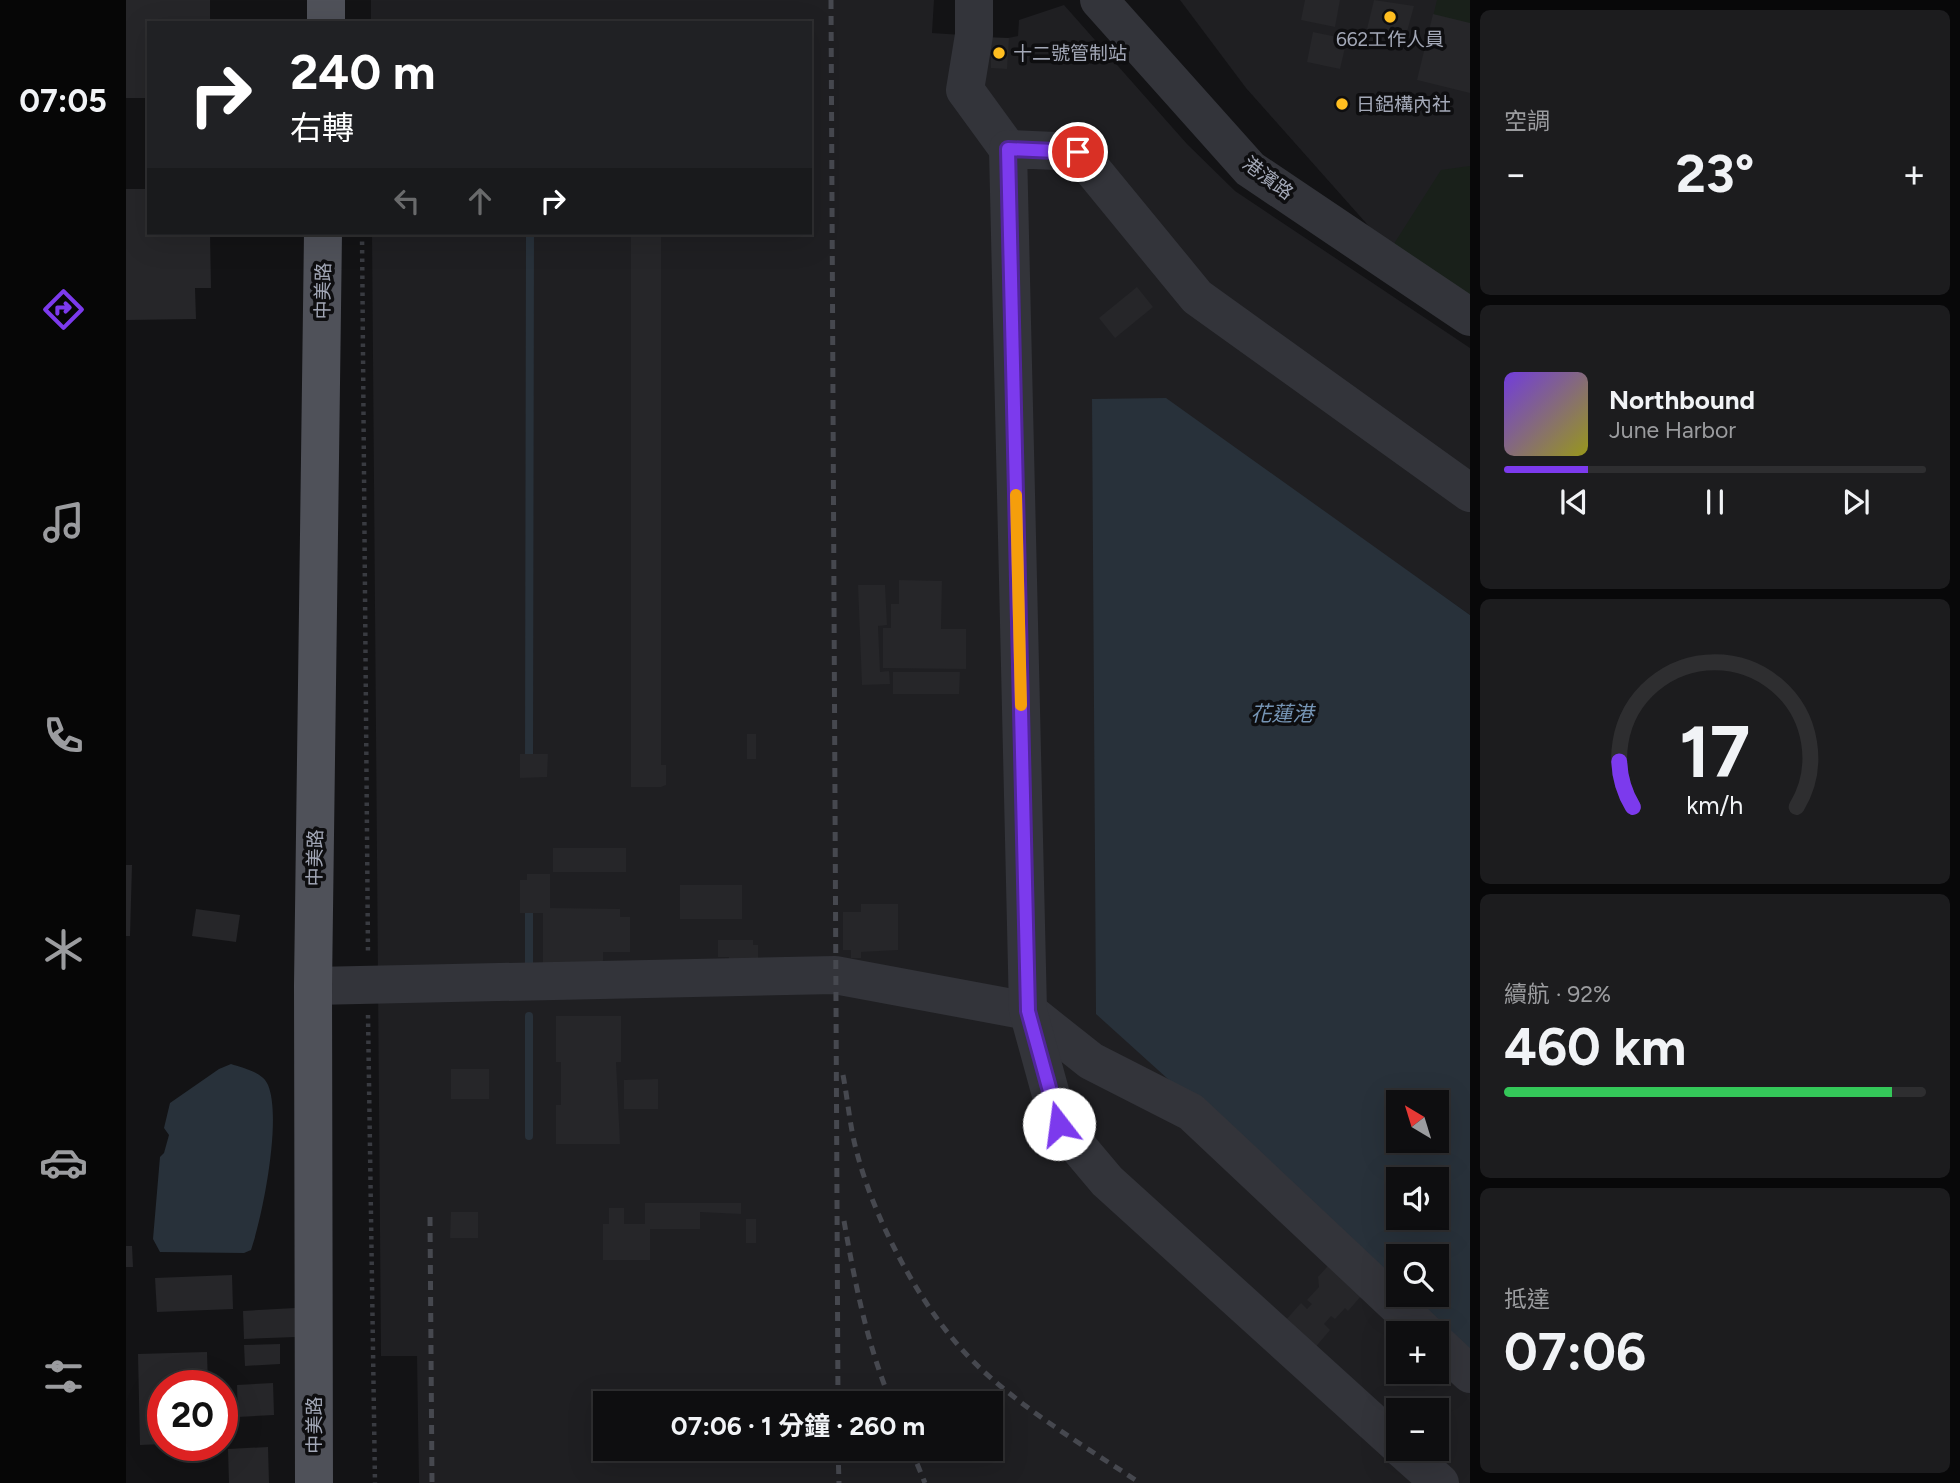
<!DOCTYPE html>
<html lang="zh-TW">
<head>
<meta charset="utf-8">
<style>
	:root { --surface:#0e0e10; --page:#1c1c1e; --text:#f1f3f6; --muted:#9b9c9f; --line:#2e2e30; --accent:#7c3aed }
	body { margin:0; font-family:Figtree,"Noto Sans TC",sans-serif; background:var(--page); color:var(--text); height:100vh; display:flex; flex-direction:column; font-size:26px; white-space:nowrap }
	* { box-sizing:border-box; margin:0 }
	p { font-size:23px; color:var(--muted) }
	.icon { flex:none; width:38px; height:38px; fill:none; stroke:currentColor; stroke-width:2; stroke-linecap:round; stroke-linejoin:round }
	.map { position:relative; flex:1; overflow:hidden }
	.details { display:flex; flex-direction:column; gap:10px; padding:10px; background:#080809; width:490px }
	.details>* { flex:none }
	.banner { position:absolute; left:21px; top:21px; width:665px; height:214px; border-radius:0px; box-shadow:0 7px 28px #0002,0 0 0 2px var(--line); background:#202124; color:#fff; overflow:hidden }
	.needle { width:46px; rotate:322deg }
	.tools { position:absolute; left:1260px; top:1090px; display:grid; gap:14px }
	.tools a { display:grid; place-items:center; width:63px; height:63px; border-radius:0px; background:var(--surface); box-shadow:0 7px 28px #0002,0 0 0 2px var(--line); font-size:35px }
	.speed { position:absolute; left:21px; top:1370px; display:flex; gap:14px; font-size:35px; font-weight:700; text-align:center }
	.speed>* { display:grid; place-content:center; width:91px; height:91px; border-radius:50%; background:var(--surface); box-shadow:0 7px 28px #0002,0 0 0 2px var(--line); line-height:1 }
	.speed .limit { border:10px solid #d22; background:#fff; color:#111 }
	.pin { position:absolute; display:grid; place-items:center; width:60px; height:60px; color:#fff; margin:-30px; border:4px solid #fff; border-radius:50%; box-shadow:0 2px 7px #0007 }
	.me { position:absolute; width:77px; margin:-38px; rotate:345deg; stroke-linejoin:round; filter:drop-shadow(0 0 5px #0008) }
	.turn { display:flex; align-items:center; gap:24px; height:147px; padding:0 28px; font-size:32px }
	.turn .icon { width:91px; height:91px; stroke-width:2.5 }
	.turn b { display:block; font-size:49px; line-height:60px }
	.lanes { display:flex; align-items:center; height:66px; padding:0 28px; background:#0003; justify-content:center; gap:35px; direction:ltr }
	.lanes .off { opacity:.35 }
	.big { font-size:52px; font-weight:700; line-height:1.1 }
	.details .tile { flex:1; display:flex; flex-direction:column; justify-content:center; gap:10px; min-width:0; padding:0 24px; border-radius:10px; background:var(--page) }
	.details .dial { align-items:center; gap:0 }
	.dial svg { height:182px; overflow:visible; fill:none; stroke:var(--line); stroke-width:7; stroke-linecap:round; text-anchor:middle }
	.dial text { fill:var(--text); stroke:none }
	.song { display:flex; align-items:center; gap:21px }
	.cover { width:84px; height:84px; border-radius:10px; background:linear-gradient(135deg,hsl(260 70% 55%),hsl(60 70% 35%)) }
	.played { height:7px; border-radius:4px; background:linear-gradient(90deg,var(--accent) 20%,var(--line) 20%) }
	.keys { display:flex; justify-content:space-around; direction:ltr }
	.heat { display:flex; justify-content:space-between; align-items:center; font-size:38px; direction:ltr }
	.charge { height:10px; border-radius:5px; background:linear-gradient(90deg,#34c759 92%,var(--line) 0) }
	.trip { position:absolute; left:467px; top:1391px; width:410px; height:70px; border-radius:0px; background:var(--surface); box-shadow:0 7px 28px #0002,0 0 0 2px var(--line); font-weight:700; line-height:70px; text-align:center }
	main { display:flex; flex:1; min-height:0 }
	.dock { display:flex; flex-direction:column; width:126px; justify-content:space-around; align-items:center; background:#060606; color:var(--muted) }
	.dock .icon { width:49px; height:49px }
	.dock .active { color:var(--accent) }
	.dock b { font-size:32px; color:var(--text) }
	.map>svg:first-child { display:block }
</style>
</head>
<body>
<main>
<nav class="dock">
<b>07:05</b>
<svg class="icon active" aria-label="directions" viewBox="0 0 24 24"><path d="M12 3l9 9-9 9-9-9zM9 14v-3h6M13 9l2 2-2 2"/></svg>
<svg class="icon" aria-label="music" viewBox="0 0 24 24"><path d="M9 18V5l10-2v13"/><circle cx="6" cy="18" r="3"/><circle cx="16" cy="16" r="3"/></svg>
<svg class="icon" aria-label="phone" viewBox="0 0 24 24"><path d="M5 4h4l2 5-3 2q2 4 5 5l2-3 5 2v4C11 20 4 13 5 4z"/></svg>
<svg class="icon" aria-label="climate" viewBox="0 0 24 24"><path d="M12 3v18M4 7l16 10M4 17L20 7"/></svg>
<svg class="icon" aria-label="car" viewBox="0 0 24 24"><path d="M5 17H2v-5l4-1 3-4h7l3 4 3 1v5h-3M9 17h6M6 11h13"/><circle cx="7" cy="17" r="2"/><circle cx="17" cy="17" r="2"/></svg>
<svg class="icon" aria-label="filters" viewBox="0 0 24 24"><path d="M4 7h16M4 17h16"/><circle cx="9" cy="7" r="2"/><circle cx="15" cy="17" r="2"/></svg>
</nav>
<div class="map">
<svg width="1344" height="1483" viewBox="0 0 1344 1483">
	<rect width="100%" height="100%" fill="#131315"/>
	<g fill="#1f1f22" fill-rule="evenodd">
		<path d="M245 0H808L806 33 882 38 892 36 893 20 938 5 1061 144 1109 191 1344 348V615L1040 401 970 1013 1344 1351V1483H293L291 1356H255L246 233H684V23H245ZM1272 1334H1311V1372H1272ZM480 1404H864V1449H480ZM1272 1410H1311V1449H1272Z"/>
		<path d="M1054 0H1344V302L1264 250 1120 88Z"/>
	</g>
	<g fill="#19201a">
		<path d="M1311 0H1344V60L1299 50Z"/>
		<path d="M1344 166V302L1264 250 1315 170Z"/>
	</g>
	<g fill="#28313a" fill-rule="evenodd">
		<path d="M1040 398 1344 615V1351L1281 1295H1311V1256H1272V1287L970 1014 966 399ZM1272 1102H1311V1141H1272ZM1272 1180H1311V1218H1272Z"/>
		<path d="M105 1064C117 1068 137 1072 142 1085 156 1118 137 1215 125 1250L118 1253 34 1252 27 1239 34 1157 38 1153 43 1135 38 1128 44 1103 93 1069Z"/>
	</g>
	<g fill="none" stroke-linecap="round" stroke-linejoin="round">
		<g stroke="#28313a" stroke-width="8">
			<path d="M403 754 404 233"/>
			<path d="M403 913V965"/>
			<path d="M403 1136V1016"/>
		</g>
	</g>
	<g fill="#262629">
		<path d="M0 0H84V23H23V98H0Z"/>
		<path d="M1179 0H1214L1209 27 1175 20Z"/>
		<path d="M1248 0 1288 6 1279 39 1241 29Z"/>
		<path d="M1307 14 1344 23V93L1291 80Z"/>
		<path d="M1187 32 1221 39 1214 69 1181 62Z"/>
		<path d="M865 38H883L881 69 865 68Z"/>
		<path d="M0 189H23V233H84L85 288H69L70 319 0 320Z"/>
		<path d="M505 233H535V765H540V785L535 787H505Z"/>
		<path d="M1011 287 1027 307 989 338 973 318Z"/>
		<path d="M773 580 816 581 815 629H840V669L757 668V628H765V604H773Z"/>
		<path d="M732 585H759L761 625 752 626 754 672 763 671 764 684 736 685Z"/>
		<path d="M767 672H834L833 694H767Z"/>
		<rect x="621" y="734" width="9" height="25"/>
		<path d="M394 754H422L421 777 394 778Z"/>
		<rect x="427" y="848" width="73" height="24"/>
		<path d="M0 865H6L4 936H0Z"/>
		<path d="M401 874H424V908L494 909V917H504V952H477V964H417V913H394V880H401Z"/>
		<rect x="554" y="885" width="62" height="34"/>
		<path d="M735 904H772V950L735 952V958H725V950H717V912H735Z"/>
		<path d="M70 909 114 915 110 942 66 936Z"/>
		<path d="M592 940H627V945H632V969L603 970V957H592Z"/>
		<path d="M430 1016H495V1062H490L494 1144H430V1105H435V1062H430Z"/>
		<rect x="325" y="1069" width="38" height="30"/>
		<path d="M532 1079V1109H498V1080Z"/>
		<path d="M519 1203H615V1214L574 1212V1229H524V1260H477V1224H483V1208H498V1224H519Z"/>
		<path d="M325 1212H352V1238H324Z"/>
		<rect x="620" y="1219" width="10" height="24"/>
		<path d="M0 1246H6L7 1267H0Z"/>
		<path d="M1209 1258 1235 1296 1222 1311 1219 1308 1209 1319 1205 1316 1198 1324 1204 1330 1181 1357 1151 1330 1175 1303 1181 1309 1186 1304 1181 1300 1193 1287 1192 1277Z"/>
		<path d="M106 1275 107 1309 31 1312 29 1278Z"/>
		<path d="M169 1308 170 1337 118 1339 117 1311Z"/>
		<path d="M154 1344V1364L119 1366 118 1345Z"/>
		<path d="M81 1352 82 1386H37V1444L14 1445 12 1354Z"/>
		<path d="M147 1383 148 1415 112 1417 111 1385Z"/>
		<path d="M142 1447 143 1483H103L102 1449Z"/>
	</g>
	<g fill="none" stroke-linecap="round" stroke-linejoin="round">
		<g stroke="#393b41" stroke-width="4.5" stroke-dasharray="3.5 5" stroke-linecap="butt">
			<path d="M236 233 242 954"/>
			<path d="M242 1015 249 1483"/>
		</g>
		<g stroke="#33343a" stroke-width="38">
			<path d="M848 0V35L839 90 882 149"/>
			<path d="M973 0 1124 169 1344 317"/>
			<path d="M187 986 709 975 902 1011 965 1061 1065 1112 1301 1334"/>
			<path d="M1311 1343 1344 1374"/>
			<path d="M1272 1445 981 1181 933 1124 902 1011 882 149 952 152 1071 297 1344 493"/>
			<path d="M1276 1449 1314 1483"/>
		</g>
		<g stroke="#4f5159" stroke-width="38">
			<path d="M200 23V0"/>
			<path d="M188 1483 187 986 197 233"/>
		</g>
		<g stroke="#46484f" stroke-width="5" stroke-dasharray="9 7" stroke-linecap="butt">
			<path d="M705 0 712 1404"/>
			<path d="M717 1075C722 1101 724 1128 731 1153 750 1225 800 1318 854 1368 902 1413 960 1447 1014 1483"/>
			<path d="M304 1217 306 1483"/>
			<path d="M718 1221C729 1283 741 1345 766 1404"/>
			<path d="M712 1449 713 1483"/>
			<path d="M785 1449 799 1483"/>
		</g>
	</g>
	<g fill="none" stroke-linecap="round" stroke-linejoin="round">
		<defs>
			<path id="route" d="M933 1124 902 1011 882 149 952 152"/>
		</defs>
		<use href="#route" stroke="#51269a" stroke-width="18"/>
		<use href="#route" stroke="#7c3aed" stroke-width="12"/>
		<path stroke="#f59e0b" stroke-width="12" d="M890 495 895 705"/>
	</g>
	<g fill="#ffbe20" stroke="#0e0e10" stroke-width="2.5">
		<circle cx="1264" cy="17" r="7"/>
		<circle cx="873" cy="53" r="7"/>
		<circle cx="1216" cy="104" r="7"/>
	</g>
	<g text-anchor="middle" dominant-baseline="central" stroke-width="7" stroke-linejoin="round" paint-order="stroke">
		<g font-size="19" fill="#a3a8b7" stroke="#0e0e10" text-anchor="start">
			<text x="1264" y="39" text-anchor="middle">662工作人員</text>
			<text x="887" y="53">十二號管制站</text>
			<text x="1230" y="104">日鋁構內社</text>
		</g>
		<g font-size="19" fill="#a3a8b7" stroke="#0e0e10">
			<text transform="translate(1142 178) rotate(37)">港濱路</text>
			<text transform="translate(197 291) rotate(-89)">中美路</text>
			<text transform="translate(189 858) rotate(-89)">中美路</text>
			<text transform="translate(188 1425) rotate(-90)">中美路</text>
		</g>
		<g font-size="21" font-style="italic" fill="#7695b5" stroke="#0e0e10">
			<text x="1156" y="713">花蓮港</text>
		</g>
	</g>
</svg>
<div class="tools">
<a><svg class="needle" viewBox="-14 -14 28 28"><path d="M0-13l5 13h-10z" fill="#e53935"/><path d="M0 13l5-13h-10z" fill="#9b9c9f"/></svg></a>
<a><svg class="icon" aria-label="sound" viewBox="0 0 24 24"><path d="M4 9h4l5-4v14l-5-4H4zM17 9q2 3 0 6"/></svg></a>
<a><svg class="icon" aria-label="search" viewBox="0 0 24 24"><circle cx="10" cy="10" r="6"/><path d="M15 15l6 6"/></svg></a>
<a>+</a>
<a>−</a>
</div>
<div class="speed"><div class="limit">20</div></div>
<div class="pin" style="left:952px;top:152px;background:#d93025"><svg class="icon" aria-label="arrive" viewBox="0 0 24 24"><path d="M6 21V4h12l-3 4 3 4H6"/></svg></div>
<svg class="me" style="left:933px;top:1124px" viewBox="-20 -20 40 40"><circle r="19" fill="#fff"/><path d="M0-13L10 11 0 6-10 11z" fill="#7c3aed"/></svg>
<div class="trip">07:06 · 1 分鐘 · 260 m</div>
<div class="banner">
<div class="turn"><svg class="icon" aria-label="right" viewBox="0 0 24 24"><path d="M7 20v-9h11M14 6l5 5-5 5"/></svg><div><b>240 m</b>右轉</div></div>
<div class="lanes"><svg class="icon off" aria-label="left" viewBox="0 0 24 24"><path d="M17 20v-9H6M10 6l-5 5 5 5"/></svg><svg class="icon off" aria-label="ahead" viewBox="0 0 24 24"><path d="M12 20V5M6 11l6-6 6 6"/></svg><svg class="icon" aria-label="right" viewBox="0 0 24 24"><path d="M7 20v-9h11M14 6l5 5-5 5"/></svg></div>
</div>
</div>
<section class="details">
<div class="tile"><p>空調</p>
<div class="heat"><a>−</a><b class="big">23°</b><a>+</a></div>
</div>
<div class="tile">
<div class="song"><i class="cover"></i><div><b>Northbound</b><p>June Harbor</p></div></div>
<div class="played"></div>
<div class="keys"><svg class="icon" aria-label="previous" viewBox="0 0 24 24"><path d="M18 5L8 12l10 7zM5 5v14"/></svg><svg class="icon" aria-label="pause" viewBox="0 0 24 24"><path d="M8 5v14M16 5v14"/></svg><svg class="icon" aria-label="next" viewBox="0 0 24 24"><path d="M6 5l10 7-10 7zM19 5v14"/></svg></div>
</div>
<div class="tile dial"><svg viewBox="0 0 100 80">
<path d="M14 69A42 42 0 1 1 86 69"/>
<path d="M14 69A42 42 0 0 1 8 49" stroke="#7c3aed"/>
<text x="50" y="56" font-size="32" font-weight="700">17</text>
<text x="50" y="72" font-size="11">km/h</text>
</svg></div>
<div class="tile"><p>續航 · 92%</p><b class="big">460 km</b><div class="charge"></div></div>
<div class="tile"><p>抵達</p><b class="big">07:06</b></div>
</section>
</main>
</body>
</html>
